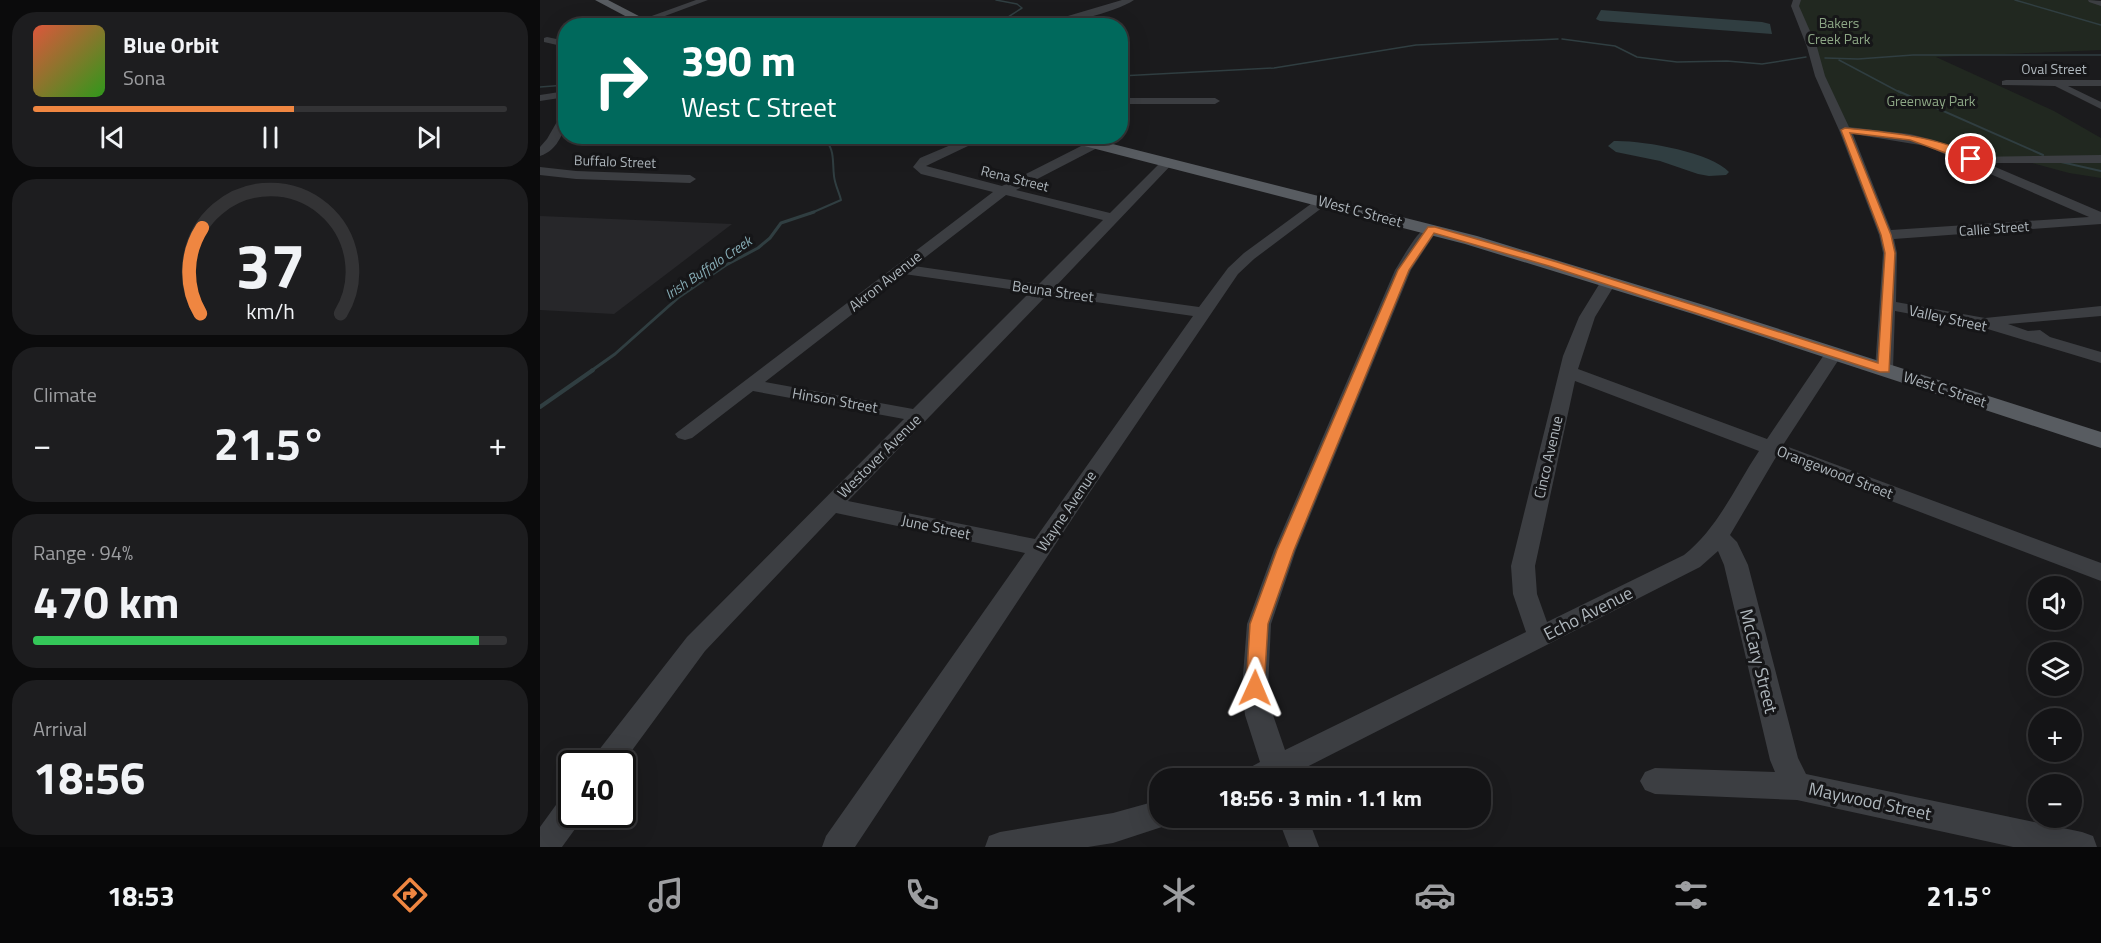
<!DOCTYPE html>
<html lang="en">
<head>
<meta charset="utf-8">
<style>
	:root { --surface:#141416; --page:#1d1d1f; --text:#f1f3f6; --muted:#9d9ea1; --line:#333335; --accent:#ef8641 }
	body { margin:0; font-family:"Titillium Web",sans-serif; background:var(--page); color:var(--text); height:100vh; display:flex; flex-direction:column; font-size:22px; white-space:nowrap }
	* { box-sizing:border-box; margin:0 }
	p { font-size:20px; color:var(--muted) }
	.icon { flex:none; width:33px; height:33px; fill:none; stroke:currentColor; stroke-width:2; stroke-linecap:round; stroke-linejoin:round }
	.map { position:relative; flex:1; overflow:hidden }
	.side { display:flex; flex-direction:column; gap:12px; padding:12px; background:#0b0b0c; width:540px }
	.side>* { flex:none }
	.banner { position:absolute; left:18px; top:18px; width:570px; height:126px; border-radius:24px; box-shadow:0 6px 24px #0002,0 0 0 2px var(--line); background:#00695c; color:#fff; overflow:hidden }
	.buttons { position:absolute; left:1488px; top:576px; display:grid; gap:12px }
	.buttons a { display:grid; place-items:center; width:54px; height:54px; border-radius:50%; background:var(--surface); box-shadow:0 6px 24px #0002,0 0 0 2px var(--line); font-size:30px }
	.speed { position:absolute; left:18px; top:750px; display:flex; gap:12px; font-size:30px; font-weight:700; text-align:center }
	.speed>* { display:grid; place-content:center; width:78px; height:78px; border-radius:50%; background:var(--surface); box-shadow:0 6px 24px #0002,0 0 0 2px var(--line); line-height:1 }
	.speed .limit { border:3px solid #111; border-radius:9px; background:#fff; color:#111 }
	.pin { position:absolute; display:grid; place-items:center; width:51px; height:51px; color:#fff; margin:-26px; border:3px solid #fff; border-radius:50%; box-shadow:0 2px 6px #0007 }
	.me { position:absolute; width:66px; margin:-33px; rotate:1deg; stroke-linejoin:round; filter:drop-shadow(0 0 4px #0008) }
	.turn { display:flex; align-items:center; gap:21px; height:126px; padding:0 24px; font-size:27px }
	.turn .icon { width:78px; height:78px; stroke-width:2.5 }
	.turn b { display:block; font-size:42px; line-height:51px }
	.big { font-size:45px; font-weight:700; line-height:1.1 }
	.side .tile { flex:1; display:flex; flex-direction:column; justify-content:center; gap:9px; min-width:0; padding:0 21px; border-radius:24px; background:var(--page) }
	.side .dial { align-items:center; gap:0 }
	.dial svg { height:156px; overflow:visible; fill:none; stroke:var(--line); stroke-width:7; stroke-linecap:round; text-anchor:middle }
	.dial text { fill:var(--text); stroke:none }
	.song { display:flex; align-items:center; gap:18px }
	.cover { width:72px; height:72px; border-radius:9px; background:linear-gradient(135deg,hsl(10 70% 55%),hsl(110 70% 35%)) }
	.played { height:6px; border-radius:3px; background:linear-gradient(90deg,var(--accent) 55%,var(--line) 55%) }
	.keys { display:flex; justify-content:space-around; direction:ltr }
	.heat { display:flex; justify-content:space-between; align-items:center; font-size:33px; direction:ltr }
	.charge { height:9px; border-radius:4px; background:linear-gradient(90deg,#34c759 94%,var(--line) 0) }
	.trip { position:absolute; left:609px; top:768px; width:342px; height:60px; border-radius:24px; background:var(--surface); box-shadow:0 6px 24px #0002,0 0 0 2px var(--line); font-weight:700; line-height:60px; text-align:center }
	.dock { display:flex; height:96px; justify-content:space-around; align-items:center; background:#080809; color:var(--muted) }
	.dock .icon { width:42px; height:42px }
	.dock .current { color:var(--accent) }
	.dock b { font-size:27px; color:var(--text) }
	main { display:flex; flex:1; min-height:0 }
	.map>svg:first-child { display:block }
</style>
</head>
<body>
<main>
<section class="side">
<div class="tile">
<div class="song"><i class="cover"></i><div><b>Blue Orbit</b><p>Sona</p></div></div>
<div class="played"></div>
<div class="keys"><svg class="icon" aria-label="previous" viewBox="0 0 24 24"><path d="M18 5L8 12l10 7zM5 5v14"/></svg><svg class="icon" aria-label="pause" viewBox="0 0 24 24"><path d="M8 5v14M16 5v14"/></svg><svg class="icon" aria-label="next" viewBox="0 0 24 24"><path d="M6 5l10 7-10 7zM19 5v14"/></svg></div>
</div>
<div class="tile dial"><svg viewBox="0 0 100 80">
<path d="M14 69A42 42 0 1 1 86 69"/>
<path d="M14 69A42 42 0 0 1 15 25" stroke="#ef8641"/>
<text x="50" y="56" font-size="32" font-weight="700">37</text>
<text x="50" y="72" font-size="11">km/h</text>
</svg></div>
<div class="tile"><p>Climate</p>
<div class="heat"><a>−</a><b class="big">21.5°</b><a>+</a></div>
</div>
<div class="tile"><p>Range · 94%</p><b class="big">470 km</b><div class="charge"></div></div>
<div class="tile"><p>Arrival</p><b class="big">18:56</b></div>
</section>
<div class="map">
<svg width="1561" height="847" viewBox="0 0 1561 847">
	<rect width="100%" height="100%" fill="#1b1b1d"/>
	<path fill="#27272a" d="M0 216 192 224 74 314 0 310Z"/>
	<path fill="#212820" d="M1257 0H1553L1561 3V50L1396 57 1514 111 1561 138V178L1529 173 1477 159H1431L1401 147 1305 130 1280 76Z"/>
	<g fill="#303e41">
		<path d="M1061 10 1222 22 1230 24 1232 34 1060 21 1056 19Z"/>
		<path d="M1074 141C1101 140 1171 152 1189 172L1186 175 1169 176 1158 174 1120 161 1076 152 1068 146Z"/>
	</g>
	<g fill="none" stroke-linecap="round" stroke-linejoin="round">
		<g stroke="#303e41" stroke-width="1.5">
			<path d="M1475 0 1561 25"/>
			<path d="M454 26 482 8 477 4 456 0"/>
			<path d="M1022 39 1075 46 1097 57 1137 62 1187 61 1222 64 1266 57"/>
			<path d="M1285 58 1318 59 1373 55H1561"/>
			<path d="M1299 60 1361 93"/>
			<path d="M580 76 734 68 876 45 1018 39"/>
			<path d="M0 87 26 85"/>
		</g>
		<g stroke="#303e41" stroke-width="2">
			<path d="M1358 91 1503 155"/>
			<path d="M1521 162 1561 171"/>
			<path d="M269 214 301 200C299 192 295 185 294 176 292 160 296 148 281 136"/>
		</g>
		<path stroke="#303e41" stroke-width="3" d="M51 371 75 354 139 297 186 265 218 248 230 238 241 223 274 212"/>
		<path stroke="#303e41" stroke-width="4" d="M0 407 53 370"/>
		<g fill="#3c3e42" fill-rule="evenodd">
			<path d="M156 0H168L98 26H84Z"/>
			<path d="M582 0H594C575 13 518 26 494 26Z"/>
			<path d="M1253 0H1261L1259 6 1277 47 1285 76 1309 127 1370 134 1394 140 1433 157 1561 155V163H1446L1561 212V224L1354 239 1357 253 1356 302 1445 318 1561 306V316L1468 324 1488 331 1500 330 1510 337 1561 352V363L1441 327 1355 311 1353 369 1350 373H1338L1335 369 1343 253 1339 235 1299 130 1275 76 1267 47 1251 6ZM1313 134 1386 146 1549 217 1351 230Z"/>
			<path d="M1548 0 1561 1V6L1549 2Z"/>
			<path d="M7 37 26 41V47L4 42V38Z"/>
			<path d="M1466 80H1561V86H1528L1561 102V109L1515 86 1462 85V81Z"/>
			<path d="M26 91V97L0 101V95Z"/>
			<path d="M580 98H675L680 101 675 104H580Z"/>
			<path d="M26 112C26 129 19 150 0 156V147L7 139 22 113Z"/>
			<path d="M432 136H449L386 166 462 186 551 141H559V147L476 190 570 213 624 159 628 158 634 162 515 287 659 307 688 268 704 253 779 198 784 197 791 201 714 259 698 274 550 492 315 847H282L286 836 485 553 296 513 165 651 82 764H51L55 755 147 637 364 419 213 391 152 438 145 440 138 438 135 434 453 192 381 174 373 167 380 158ZM466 195 563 220 499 284 374 266ZM364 274 490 292 373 409 225 382ZM507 295 653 316 495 539 308 501Z"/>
			<path d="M0 167 36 171 150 175 156 179 150 183 36 179 0 175Z"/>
			<path d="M891 225 898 229 871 270 756 550 731 624 728 688 733 715 745 750 986 632 973 594 971 566 1023 356 1039 317 1063 278 1069 276 1077 281 1055 317 1038 369 1227 439 1288 349H1300L1303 353 1243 445 1561 563V581L1236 457 1190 535 1197 542 1208 565 1258 758 1266 774 1542 832 1553 836 1557 847H1473L1257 800 1115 794 1105 790 1100 781 1105 772 1115 768 1235 772 1230 760 1184 565 1178 551 1160 567 753 774 754 778H703L707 769 720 762 705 715 702 688 707 624 734 550 855 270C863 258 878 228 891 225ZM1035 381 1219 451C1195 487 1178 528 1144 555L1007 622 997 594 995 566Z"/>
			<path d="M32 794V814H44L43 818 22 847H0V827L21 798Z"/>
			<path d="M620 800V818H633L631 824 573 843 548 847H445L449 836 460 832 573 813Z"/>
			<path d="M738 818H768L779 847H749Z"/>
		</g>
		<g fill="#585c61" fill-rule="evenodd">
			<path d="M55 0H68L118 26H104Z"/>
			<path d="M515 136H541L937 236 1167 306 1561 432V448L1153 314 925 244 517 139Z"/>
		</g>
	</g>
	<path fill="#ef8641" stroke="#9b572a" stroke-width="1.5" d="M1305 128C1342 132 1406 136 1436 159L1428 161 1370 140 1310 133 1351 235 1355 253 1349 372H1340L1009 266 894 233 869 270 754 550 728 624 724 688 721 694 715 696 708 694 706 688 710 624 737 550 858 270 888 227H895L1017 262 1338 363 1345 253 1341 235 1301 130Z"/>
	<g text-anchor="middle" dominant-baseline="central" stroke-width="6" stroke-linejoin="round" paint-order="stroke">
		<g font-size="14" fill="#8ca685" stroke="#161618">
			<text x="1299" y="22">Bakers<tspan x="1299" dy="16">Creek Park</tspan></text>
			<text x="1391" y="100">Greenway Park</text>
		</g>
		<g font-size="14" fill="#aeb6bc" stroke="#161618">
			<text x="1514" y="68">Oval Street</text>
			<text transform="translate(75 161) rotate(2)">Buffalo Street</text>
			<text transform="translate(475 178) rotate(14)">Rena Street</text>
			<text transform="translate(1454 228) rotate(-4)">Callie Street</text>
		</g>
		<g font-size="14" font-style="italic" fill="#86acb5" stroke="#161618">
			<text transform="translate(168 267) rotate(-34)">Irish Buffalo Creek</text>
		</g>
		<g font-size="15" fill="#aeb6bc" stroke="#161618">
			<text transform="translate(820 211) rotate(15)">West C Street</text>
			<text transform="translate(345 281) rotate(-38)">Akron Avenue</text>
			<text transform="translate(513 291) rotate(8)">Beuna Street</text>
			<text transform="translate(1408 318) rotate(12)">Valley Street</text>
			<text transform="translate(1405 389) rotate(18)">West C Street</text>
			<text transform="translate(295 400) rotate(10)">Hinson Street</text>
			<text transform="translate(339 456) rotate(-45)">Westover Avenue</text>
			<text transform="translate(1008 457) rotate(-77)">Cinco Avenue</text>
			<text transform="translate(1295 472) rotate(21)">Orangewood Street</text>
			<text transform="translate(526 511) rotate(-56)">Wayne Avenue</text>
			<text transform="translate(396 527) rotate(12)">June Street</text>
		</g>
		<g font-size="18" fill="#aeb6bc" stroke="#161618">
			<text transform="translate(1048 613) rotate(-27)">Echo Avenue</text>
			<text transform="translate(1219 661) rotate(76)">McCary Street</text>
			<text transform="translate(1330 801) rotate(12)">Maywood Street</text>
		</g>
	</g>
</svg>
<div class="buttons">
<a><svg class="icon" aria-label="sound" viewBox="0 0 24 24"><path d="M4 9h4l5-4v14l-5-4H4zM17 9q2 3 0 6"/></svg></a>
<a><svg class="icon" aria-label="layers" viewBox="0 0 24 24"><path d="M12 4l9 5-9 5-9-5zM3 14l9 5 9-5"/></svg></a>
<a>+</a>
<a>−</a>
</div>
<div class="speed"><div class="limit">40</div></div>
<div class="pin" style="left:1431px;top:159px;background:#d93025"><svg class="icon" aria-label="arrive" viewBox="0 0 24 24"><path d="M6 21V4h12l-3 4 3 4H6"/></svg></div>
<svg class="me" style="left:715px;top:688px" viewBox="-20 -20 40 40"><path d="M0-17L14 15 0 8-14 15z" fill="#ef8641" stroke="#fff" stroke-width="4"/></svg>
<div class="trip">18:56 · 3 min · 1.1 km</div>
<div class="banner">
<div class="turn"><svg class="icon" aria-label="right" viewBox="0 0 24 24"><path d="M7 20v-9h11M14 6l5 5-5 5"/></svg><div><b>390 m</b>West C Street</div></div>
</div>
</div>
</main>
<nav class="dock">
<b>18:53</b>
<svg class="icon current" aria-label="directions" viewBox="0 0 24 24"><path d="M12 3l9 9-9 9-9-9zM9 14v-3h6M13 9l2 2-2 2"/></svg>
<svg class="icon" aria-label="music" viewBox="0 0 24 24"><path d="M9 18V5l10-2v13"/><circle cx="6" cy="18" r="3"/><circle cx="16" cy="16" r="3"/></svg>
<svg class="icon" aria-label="phone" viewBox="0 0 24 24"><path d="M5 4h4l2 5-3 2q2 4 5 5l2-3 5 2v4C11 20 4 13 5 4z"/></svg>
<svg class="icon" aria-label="climate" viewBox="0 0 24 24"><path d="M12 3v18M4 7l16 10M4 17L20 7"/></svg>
<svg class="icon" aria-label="car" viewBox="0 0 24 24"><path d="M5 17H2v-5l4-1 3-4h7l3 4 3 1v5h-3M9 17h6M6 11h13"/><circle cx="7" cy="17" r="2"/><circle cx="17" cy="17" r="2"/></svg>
<svg class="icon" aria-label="filters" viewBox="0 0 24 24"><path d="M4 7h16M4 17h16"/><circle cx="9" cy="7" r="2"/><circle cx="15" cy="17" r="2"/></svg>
<b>21.5°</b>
</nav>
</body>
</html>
